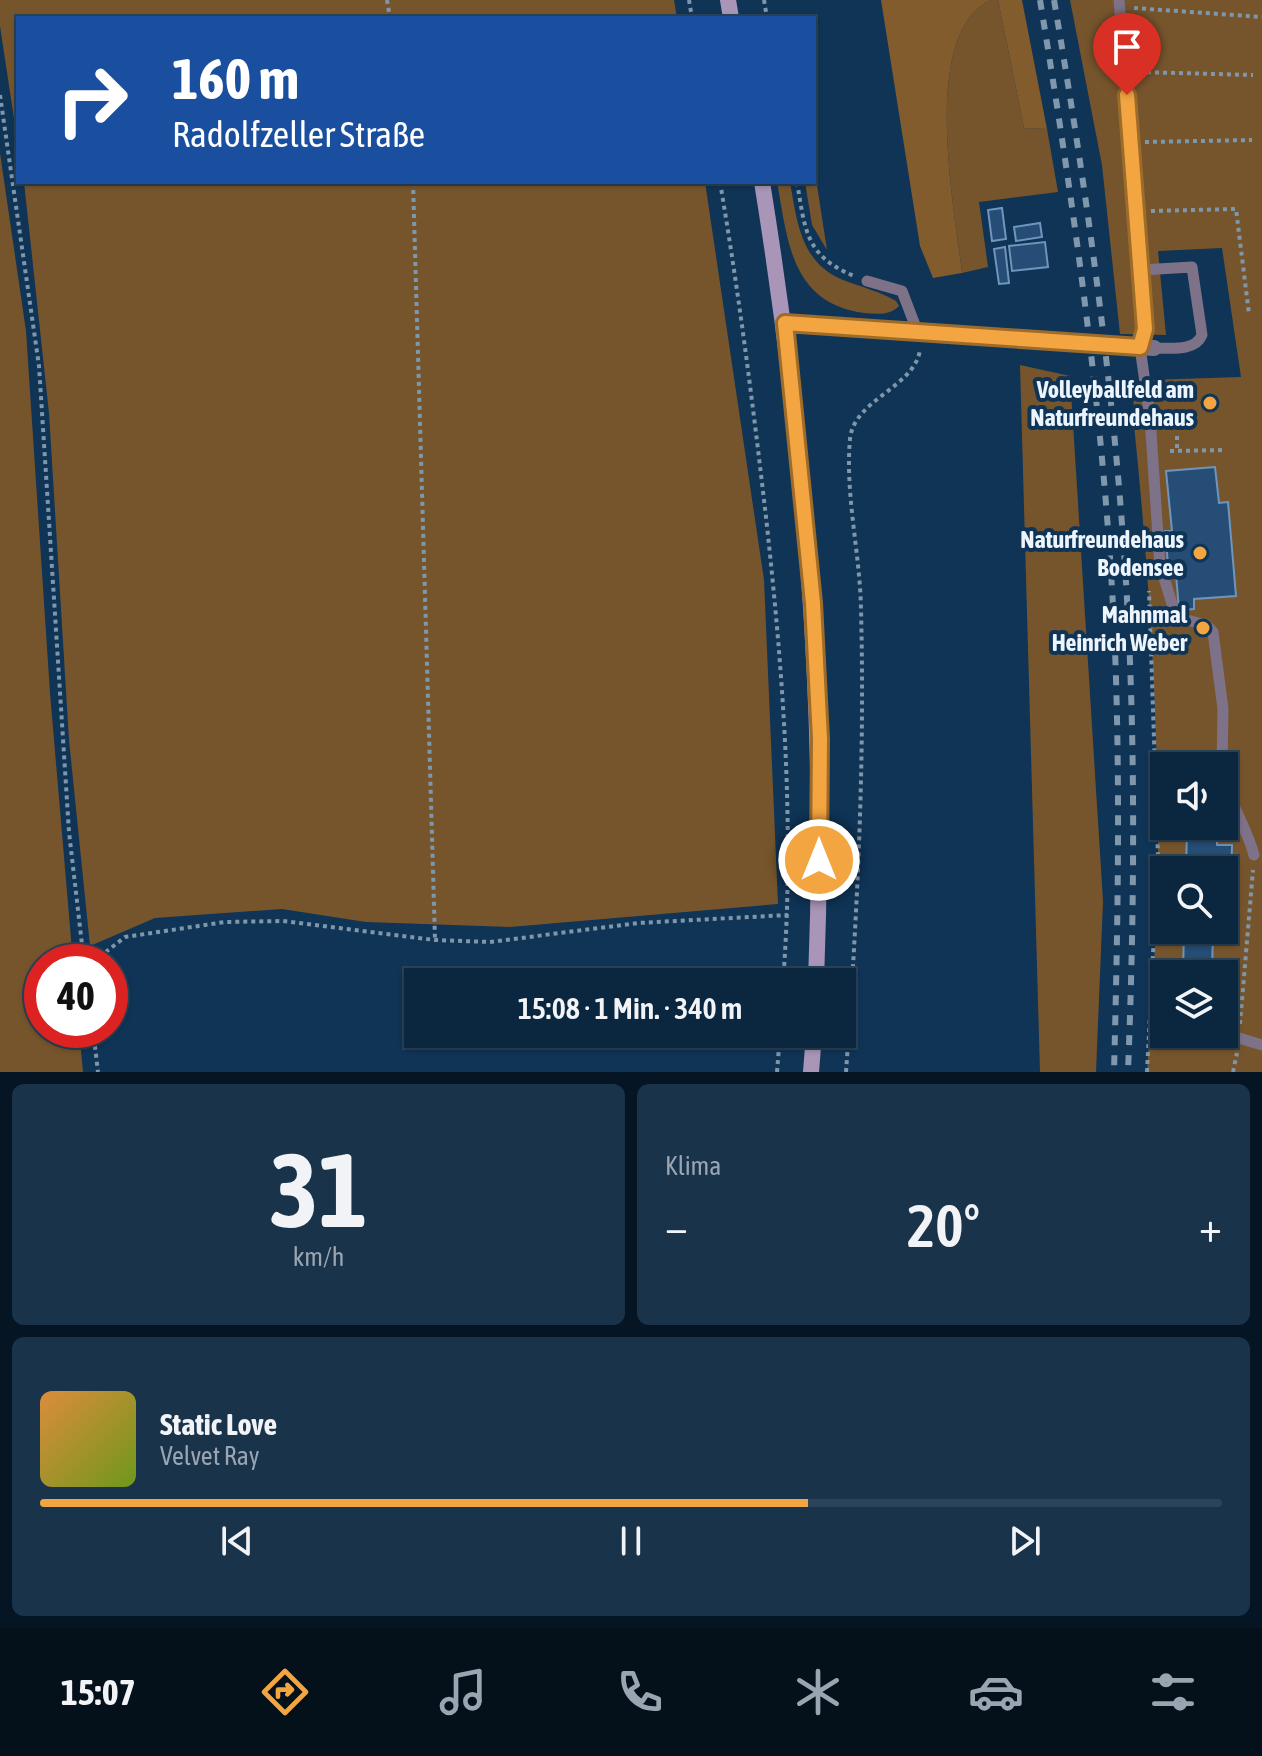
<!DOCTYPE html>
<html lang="de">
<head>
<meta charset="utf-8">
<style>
	:root { --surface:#0b2740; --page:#19334b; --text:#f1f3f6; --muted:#9aa5b1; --line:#2b4459; --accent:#f2a540 }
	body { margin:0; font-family:"Asap Condensed",sans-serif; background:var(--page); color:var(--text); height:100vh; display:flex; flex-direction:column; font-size:30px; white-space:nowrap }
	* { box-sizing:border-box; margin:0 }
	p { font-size:26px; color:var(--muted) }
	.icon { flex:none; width:44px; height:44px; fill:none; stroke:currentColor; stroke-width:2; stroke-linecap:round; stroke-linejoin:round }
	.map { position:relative; height:1072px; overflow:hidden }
	.sheet { display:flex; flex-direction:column; gap:12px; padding:12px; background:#061523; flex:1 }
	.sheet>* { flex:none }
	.guide { position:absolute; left:16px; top:16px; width:800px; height:168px; border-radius:0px; box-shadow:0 2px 6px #0004,0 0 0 2px var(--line); background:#1a4fa0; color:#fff; overflow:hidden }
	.fabs { position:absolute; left:1150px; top:752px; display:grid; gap:16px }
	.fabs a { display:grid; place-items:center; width:88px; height:88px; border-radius:0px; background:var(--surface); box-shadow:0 2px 6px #0004,0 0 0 2px var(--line); font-size:40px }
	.speed { position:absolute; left:24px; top:944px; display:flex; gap:16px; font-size:40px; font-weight:700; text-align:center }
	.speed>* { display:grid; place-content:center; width:104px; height:104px; border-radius:50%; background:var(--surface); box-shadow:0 2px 6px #0004,0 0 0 2px var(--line); line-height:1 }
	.speed .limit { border:12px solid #d22; background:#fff; color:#111 }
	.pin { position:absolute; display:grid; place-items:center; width:68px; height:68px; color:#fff; margin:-82px -34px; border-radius:50% 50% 50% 0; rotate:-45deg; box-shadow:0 0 8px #0007 }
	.pin .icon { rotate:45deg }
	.me { position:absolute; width:88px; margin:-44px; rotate:0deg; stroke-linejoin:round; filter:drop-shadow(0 0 6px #0008) }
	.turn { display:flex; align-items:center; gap:28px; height:168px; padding:0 24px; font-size:36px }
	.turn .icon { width:104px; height:104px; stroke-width:2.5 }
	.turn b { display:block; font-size:56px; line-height:68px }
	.big { font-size:60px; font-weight:600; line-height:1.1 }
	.sheet .tile { flex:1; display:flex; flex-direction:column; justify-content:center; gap:12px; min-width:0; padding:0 28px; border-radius:12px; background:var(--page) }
	.sheet .dial { align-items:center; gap:0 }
	.dial b { font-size:104px; line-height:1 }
	.song { display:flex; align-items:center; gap:24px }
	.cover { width:96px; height:96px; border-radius:12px; background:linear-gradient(135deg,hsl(30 70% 55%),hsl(80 70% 35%)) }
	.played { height:8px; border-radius:4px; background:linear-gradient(90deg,var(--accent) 65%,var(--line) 65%) }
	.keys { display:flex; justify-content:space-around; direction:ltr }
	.heat { display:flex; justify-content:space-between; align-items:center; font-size:44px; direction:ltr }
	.sheet .tiles { flex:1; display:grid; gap:12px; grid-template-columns:1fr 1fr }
	.tile:last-child { grid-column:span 2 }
	.trip { position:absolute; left:404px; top:968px; width:452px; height:80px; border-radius:0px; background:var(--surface); box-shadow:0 2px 6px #0004,0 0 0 2px var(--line); font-weight:600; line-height:80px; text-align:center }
	.menu { display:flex; height:128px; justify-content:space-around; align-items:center; background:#04101a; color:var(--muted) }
	.menu .icon { width:56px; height:56px }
	.menu .selected { color:var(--accent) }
	.menu b { font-size:36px; color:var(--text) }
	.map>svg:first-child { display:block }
</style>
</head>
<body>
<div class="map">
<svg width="1262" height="1072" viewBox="0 0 1262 1072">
	<rect width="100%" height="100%" fill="#0f3456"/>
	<g fill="#76552c" fill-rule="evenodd">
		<path d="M0 0H674L677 18H18V145L0 26Z"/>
		<path d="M991 0H998L1024 128 1047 129 1058 192 979 202 988 267 962 273C955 210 919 33 991 0Z"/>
		<path d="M1070 0H1262V1072H1147C1151 999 1158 926 1158 853 1158 706 1148 560 1133 415L1134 391 1146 380 1241 377 1222 248 1158 251 1166 335 1120 334 1102 165ZM1164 766H1224V826H1164ZM1164 870H1224V930H1164ZM1164 974H1224V1034H1164Z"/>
		<path d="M0 153 26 331 50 693 73 962H42V1030H79L83 1072H0Z"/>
		<path d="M814 166 827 250 812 225 805 182H814Z"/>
		<path d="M24 182H705L764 580 778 904 510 927 366 922 282 909 155 918 90 946 69 740 49 413Z"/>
		<path d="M777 182H790C797 222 801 263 843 280 861 287 879 291 896 301L899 306C889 316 877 314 864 313 791 303 788 242 777 182Z"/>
		<path d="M1020 365 1070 376 1103 901 1096 1072H1040Z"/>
	</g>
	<g fill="#825c2d">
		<path d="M881 0H991C919 33 955 210 962 273L933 278 920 246Z"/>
		<path d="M998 0H1022L1047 129 1024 128Z"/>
	</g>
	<g fill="#254d75" stroke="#6f95bd" stroke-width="2">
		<path d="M1002 208 1006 239 992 241 988 210Z"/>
		<path d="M1040 223 1042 237 1016 241 1014 227Z"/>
		<path d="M1045 242 1048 267 1012 271 1009 246Z"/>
		<path d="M1005 247 1009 283 999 284 994 249Z"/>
		<path d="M1215 467 1219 503 1228 502 1236 596 1194 599V609L1179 610 1176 574 1169 575 1165 531H1172L1166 471Z"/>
		<path d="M1187 831 1217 832V845H1232L1231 877H1224V870H1186Z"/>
		<path d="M1184 930H1213L1212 974H1183Z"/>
	</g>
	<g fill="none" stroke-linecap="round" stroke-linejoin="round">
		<g stroke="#8096ab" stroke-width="4" stroke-dasharray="4 4" stroke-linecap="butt">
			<path d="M387 0 390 18"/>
			<path d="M689 0 692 18"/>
			<path d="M764 0 767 18"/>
			<path d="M1134 8 1262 17"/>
			<path d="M1139 72 1253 75"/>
			<path d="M0 95 39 366 69 832 84 962"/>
			<path d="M1145 142 1252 140"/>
			<path d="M413 182 435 940"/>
			<path d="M720 182C739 294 753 405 766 517 783 672 795 827 783 982"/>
			<path d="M797 182C805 229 805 256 854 276"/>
			<path d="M1151 211 1236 209 1249 314"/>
			<path d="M1177 436V450"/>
			<path d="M1170 451 1225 450"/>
			<path d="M93 962 125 937 225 922 283 921 435 940 490 942 638 923 788 915"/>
			<path d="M1240 1024 1253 870"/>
			<path d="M93 1030 98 1072"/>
			<path d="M777 1072 780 1034"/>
			<path d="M846 1072C857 918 865 764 861 609 860 553 845 495 850 439 854 399 914 388 920 350"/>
			<path d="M1147 1072 1158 857 1149 591"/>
			<path d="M1233 1072 1237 1053"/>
		</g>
		<g stroke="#7e7288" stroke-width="11">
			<path d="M1119 0 1141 270 1192 267 1202 335C1195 352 1170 348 1154 348"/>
			<path d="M1141 270 1145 329 1140 347 1150 418 1160 565 1173 607 1187 620 1206 625 1213 632 1223 709 1222 766"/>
			<path d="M867 281 902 291 918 333"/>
			<path d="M1224 778C1231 806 1247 828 1254 855"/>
			<path d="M1239 1038 1262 1045"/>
		</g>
		<path stroke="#7e7288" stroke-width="16" d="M785 323 1154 348"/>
		<g stroke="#a895b8" stroke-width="16">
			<path d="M728 0 731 18"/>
			<path d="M762 182C805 449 827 712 816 982"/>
			<path d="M811 1072 814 1034"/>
		</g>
		<g stroke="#8197ac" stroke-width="6" stroke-dasharray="10 10" stroke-linecap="butt">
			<path d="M1040 0C1073 200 1102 404 1113 606 1121 761 1118 917 1114 1072"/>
			<path d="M1054 0C1093 228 1124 460 1131 691 1135 818 1133 945 1128 1072"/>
		</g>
	</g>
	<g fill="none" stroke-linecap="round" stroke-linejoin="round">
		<defs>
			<path id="route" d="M819 860 820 739 813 603 785 323 1140 347 1145 329 1127 95"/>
		</defs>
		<use href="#route" stroke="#9d6b2a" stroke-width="20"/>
		<use href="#route" stroke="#f2a540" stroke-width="14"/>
	</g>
	<g fill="#f2a540" stroke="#0f3456" stroke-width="3">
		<circle cx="1210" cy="403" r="8"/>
		<circle cx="1200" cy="553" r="8"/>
		<circle cx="1203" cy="628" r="8"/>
	</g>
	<g text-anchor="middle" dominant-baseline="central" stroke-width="8" stroke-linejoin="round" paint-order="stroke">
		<g font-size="24" font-weight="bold" fill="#ecf4fd" stroke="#0f3456" text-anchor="end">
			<text x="1194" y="389">Volleyballfeld am<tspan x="1194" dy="28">Naturfreundehaus</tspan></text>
			<text x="1184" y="539">Naturfreundehaus<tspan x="1184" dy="28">Bodensee</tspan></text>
			<text x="1187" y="614">Mahnmal<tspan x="1187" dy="28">Heinrich Weber</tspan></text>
		</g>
	</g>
</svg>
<div class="fabs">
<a><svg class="icon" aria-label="sound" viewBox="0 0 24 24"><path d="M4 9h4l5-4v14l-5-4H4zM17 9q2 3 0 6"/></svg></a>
<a><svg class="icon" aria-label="search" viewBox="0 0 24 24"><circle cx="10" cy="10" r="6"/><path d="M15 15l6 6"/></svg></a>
<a><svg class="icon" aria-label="layers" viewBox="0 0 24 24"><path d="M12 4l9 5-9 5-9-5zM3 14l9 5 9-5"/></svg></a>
</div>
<div class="speed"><div class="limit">40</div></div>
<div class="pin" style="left:1127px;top:95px;background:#d93025"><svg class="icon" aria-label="arrive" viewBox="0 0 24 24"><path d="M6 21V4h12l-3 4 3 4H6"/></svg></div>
<svg class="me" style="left:819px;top:860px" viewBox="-20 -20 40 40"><circle r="17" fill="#f2a540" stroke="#fff" stroke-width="3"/><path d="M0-11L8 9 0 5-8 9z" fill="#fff"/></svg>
<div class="trip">15:08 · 1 Min. · 340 m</div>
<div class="guide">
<div class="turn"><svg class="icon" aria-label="right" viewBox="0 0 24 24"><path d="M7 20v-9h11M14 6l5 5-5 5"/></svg><div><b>160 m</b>Radolfzeller Straße</div></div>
</div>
</div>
<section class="sheet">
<div class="tiles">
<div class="tile dial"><b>31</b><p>km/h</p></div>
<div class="tile"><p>Klima</p>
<div class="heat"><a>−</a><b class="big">20°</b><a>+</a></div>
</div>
<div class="tile">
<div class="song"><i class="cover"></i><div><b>Static Love</b><p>Velvet Ray</p></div></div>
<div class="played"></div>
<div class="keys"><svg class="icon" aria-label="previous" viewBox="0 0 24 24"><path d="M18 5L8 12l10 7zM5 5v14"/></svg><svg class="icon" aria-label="pause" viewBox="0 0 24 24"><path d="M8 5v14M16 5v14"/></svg><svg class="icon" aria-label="next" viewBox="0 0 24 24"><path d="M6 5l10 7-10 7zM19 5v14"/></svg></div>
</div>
</div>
</section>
<nav class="menu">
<b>15:07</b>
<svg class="icon selected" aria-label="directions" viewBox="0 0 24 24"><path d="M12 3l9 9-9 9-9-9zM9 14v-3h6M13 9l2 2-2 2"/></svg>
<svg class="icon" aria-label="music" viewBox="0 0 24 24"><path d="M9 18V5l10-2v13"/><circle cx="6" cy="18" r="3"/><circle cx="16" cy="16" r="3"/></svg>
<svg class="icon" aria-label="phone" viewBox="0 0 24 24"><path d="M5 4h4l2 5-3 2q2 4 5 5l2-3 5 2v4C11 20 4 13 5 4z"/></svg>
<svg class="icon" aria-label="climate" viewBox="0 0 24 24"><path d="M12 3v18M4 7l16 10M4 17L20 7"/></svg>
<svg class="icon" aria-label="car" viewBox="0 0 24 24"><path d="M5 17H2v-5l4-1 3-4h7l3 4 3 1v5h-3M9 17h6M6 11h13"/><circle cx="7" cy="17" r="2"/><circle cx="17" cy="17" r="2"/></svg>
<svg class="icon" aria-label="filters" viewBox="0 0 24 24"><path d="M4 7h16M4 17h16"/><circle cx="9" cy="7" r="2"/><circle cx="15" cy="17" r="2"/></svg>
</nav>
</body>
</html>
